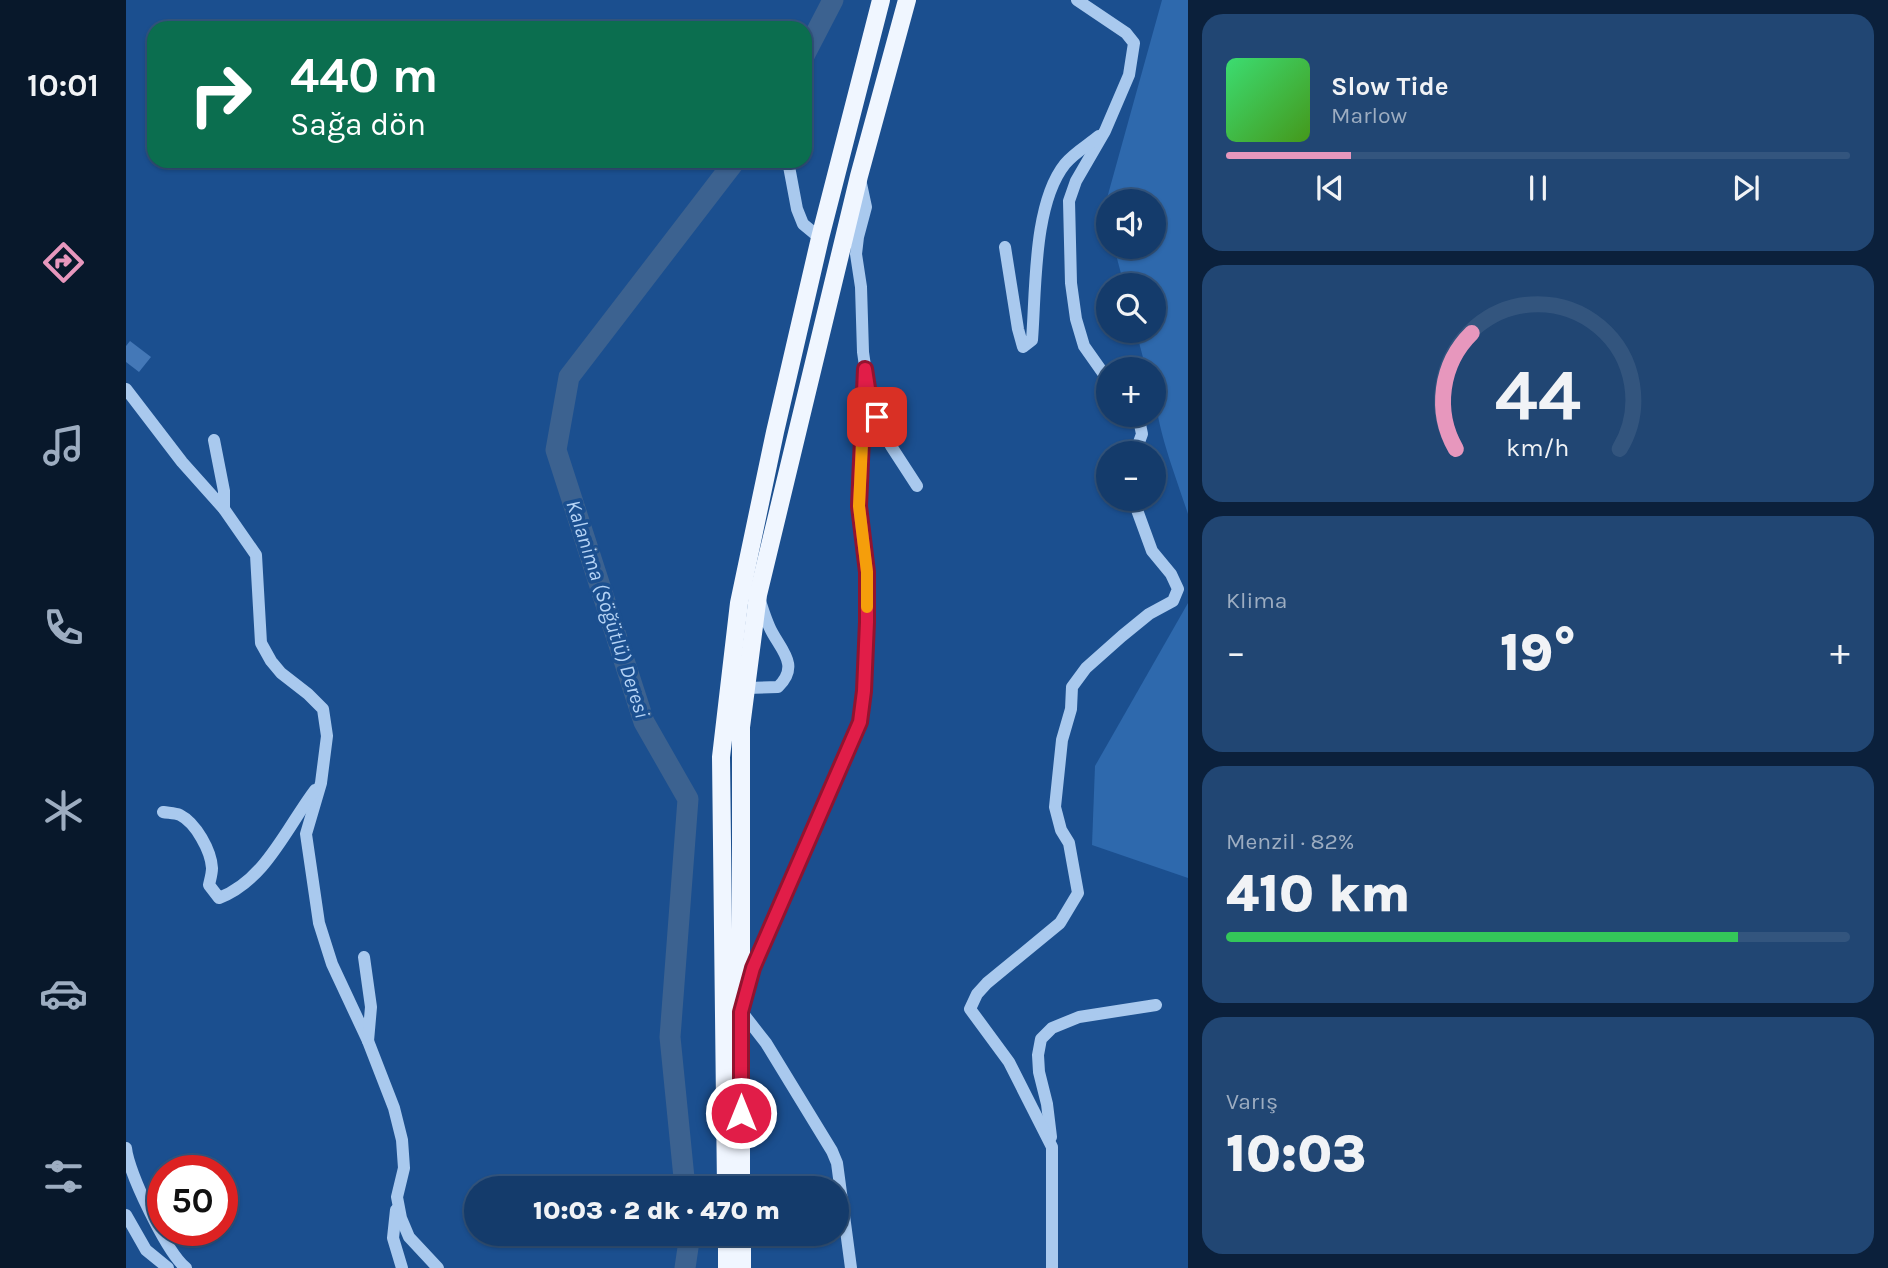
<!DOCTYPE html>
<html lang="tr">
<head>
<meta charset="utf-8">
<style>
	:root { --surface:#143b6b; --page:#214673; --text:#f1f3f6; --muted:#9dadc1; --line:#33557e; --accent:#e797bd }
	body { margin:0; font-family:Karla,sans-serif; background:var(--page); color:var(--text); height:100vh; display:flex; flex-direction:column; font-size:26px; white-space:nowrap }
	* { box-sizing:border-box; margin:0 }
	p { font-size:23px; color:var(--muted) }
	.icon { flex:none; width:38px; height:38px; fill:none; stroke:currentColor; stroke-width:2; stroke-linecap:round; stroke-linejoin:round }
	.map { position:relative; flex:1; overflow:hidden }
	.drawer { display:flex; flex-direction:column; gap:14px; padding:14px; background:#0b203b; width:700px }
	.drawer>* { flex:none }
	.guide { position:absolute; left:21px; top:21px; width:665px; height:147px; border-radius:21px; box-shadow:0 2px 5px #0004,0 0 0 2px var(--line); background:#0b6e4f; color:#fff; overflow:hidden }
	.controls { position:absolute; left:970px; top:189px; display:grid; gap:14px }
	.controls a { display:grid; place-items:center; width:70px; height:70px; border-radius:50%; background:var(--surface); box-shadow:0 2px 5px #0004,0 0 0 2px var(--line); font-size:35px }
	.speed { position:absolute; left:21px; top:1155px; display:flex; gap:14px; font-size:35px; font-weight:700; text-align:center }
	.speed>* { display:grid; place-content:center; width:91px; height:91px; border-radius:50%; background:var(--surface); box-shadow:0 2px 5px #0004,0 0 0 2px var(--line); line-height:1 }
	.speed .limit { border:10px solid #d22; background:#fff; color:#111 }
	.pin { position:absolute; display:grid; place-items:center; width:60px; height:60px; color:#fff; margin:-30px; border-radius:14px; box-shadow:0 4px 10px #0006 }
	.me { position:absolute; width:77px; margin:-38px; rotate:0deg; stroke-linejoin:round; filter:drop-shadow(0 0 5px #0008) }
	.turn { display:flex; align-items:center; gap:24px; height:147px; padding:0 28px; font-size:32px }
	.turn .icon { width:91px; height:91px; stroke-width:2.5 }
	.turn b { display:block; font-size:49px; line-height:60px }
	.big { font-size:52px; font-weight:800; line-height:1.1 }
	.drawer .widget { flex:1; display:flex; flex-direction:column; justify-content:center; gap:10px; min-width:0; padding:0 24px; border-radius:21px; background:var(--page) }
	.drawer .dial { align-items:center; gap:0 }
	.dial svg { height:182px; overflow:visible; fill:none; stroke:var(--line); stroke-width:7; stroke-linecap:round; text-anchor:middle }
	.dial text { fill:var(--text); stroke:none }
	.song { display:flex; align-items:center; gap:21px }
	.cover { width:84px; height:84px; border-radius:10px; background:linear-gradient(135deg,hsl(140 70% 55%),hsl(100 70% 35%)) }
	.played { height:7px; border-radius:4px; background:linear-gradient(90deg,var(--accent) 20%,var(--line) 20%) }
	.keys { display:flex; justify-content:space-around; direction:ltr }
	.heat { display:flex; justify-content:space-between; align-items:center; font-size:38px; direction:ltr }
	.charge { height:10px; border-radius:5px; background:linear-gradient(90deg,#34c759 82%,var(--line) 0) }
	.trip { position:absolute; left:338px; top:1176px; width:385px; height:70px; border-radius:35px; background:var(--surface); box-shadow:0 2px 5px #0004,0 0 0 2px var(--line); font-weight:800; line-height:70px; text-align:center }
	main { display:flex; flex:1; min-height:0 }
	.dock { display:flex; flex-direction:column; width:126px; justify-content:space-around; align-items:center; background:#08182b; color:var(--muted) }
	.dock .icon { width:49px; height:49px }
	.dock .on { color:var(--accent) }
	.dock b { font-size:32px; color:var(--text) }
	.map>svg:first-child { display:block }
</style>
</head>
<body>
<main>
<nav class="dock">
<b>10:01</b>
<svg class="icon on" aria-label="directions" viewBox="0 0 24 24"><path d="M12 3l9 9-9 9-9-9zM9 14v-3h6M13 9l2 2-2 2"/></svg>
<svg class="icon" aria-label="music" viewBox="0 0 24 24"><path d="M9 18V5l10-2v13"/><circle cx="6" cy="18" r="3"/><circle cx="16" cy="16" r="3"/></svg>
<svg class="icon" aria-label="phone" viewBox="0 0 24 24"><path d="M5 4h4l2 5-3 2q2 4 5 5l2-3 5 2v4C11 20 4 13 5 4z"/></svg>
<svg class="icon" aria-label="climate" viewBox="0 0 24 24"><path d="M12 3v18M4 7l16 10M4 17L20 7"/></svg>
<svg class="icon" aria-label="car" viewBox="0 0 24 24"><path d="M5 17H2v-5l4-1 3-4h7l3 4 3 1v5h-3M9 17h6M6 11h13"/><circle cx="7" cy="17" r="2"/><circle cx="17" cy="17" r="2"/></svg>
<svg class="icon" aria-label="filters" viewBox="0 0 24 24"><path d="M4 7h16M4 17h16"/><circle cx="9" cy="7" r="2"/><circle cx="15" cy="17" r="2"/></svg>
</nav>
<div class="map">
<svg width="1062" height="1268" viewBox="0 0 1062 1268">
	<rect width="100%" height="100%" fill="#1b4f8f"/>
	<g fill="#2e69ad">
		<path d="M1036 0H1062V514C1046 465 1027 421 1027 369H1020L1010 331H1027V285H998L988 247H1027V201H982V223L978 209Z"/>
		<path d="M1062 603V878L966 845 969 766Z"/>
	</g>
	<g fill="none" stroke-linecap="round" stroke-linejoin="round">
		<g stroke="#3c6290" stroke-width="21">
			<path d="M679 54 707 0"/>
			<path d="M559 1188 544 1037 562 799 518 722 430 450 443 377 609 161"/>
			<path d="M559 1268 564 1234"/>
		</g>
	</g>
	<path fill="#4478b7" d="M4 341 25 357 13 372 0 362V346Z"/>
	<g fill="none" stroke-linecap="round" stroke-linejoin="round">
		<g stroke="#a9c9ee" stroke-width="12">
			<path d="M951 0 1000 33 1008 43 1003 75 979 131 950 181 943 201 945 283 950 319 958 346 982 380"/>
			<path d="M662 161 671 209 677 224 694 238"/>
			<path d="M734 179 740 207 732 237 730 254 735 287 737 352 744 401 765 446 791 486"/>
			<path d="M879 247 892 329 897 347 906 340C910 290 907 204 939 164 948 153 962 145 973 136"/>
			<path d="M0 389 56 462 98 509 130 555 135 643 145 661 155 673 182 694 197 709 201 736 195 783 180 834 193 923 206 964 242 1041 268 1108 276 1140 278 1168 271 1197 275 1218 283 1237 312 1268"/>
			<path d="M88 440 98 491V509"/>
			<path d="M1009 453 1016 434 1012 415"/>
			<path d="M619 688 652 687C676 664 652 648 643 626 639 617 636 607 633 598"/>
			<path d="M37 812C42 813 49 813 54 815 70 823 85 851 86 868 86 874 84 880 83 885L93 898C139 881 161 827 189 790"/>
			<path d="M238 957 245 1007 242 1041"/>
			<path d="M620 993 627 968 734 722 738 691 741 622V572L733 506 739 369"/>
			<path d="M615 1011 640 1043 706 1151 711 1163 725 1268"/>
			<path d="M925 1137 921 1104 913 1072 912 1055 915 1039 926 1028 953 1017 1030 1005"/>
			<path d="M0 1148C2 1172 41 1253 60 1268"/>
			<path d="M270 1210 267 1238 276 1268"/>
			<path d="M0 1215 20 1250 42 1268"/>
			<path d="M926 1268V1147L883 1062 844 1009 851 994 861 983 934 923 952 893 943 843 935 830 929 807 936 740 945 709 946 687 960 668 996 636 1023 614 1047 601 1052 589 1045 574 1026 551 1007 499"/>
		</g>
		<g stroke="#f0f6ff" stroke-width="18">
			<path d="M600 1188 595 757 613 603 649 432 694 238 755 0"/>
			<path d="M615 1188V727L632 595 733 176 781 0"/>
			<path d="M601 1234V1268"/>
			<path d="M616 1234V1268"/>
		</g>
	</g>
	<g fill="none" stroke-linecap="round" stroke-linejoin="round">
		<defs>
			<path id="route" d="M615 1113V1012L627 968 734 722 738 691 741 622V572L733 506 739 369 744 401 751 417"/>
		</defs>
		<use href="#route" stroke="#92132f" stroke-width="18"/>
		<use href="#route" stroke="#e11d48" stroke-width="12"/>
		<path stroke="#f59e0b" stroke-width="12" d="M736 444 733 506 741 572V607"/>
	</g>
	<g text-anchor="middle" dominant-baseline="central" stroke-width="7" stroke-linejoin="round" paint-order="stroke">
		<g font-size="21" font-style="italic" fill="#b5d3f5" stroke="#1b4f8f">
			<text transform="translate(482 609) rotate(72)">Kalanima (Söğütlü) Deresi</text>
		</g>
	</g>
</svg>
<div class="controls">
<a><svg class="icon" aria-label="sound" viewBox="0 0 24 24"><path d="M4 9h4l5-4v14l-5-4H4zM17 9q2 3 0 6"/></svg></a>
<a><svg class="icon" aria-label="search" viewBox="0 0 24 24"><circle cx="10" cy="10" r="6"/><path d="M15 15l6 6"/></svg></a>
<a>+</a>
<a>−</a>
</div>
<div class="speed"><div class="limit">50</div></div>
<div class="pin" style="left:751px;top:417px;background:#d93025"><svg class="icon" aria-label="arrive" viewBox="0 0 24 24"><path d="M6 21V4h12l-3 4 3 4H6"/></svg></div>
<svg class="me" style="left:615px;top:1113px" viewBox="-20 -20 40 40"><circle r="17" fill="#e11d48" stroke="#fff" stroke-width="3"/><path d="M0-11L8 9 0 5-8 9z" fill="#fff"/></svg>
<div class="trip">10:03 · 2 dk · 470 m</div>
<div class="guide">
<div class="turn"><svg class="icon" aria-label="right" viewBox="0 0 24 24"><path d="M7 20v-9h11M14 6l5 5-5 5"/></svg><div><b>440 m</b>Sağa dön</div></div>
</div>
</div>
<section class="drawer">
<div class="widget">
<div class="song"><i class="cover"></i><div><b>Slow Tide</b><p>Marlow</p></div></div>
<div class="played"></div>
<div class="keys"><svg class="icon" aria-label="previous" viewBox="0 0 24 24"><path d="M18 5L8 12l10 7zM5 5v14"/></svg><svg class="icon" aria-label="pause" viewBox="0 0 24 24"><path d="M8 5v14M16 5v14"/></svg><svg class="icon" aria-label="next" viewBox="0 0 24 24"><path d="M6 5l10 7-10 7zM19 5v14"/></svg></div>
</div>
<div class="widget dial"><svg viewBox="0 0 100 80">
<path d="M14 69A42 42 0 1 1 86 69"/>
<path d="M14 69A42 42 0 0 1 21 18" stroke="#e797bd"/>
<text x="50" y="56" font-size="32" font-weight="700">44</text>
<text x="50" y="72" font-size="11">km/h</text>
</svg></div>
<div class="widget"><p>Klima</p>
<div class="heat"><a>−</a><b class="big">19°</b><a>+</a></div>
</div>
<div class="widget"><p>Menzil · 82%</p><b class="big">410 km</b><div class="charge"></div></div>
<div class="widget"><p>Varış</p><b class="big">10:03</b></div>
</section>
</main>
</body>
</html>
